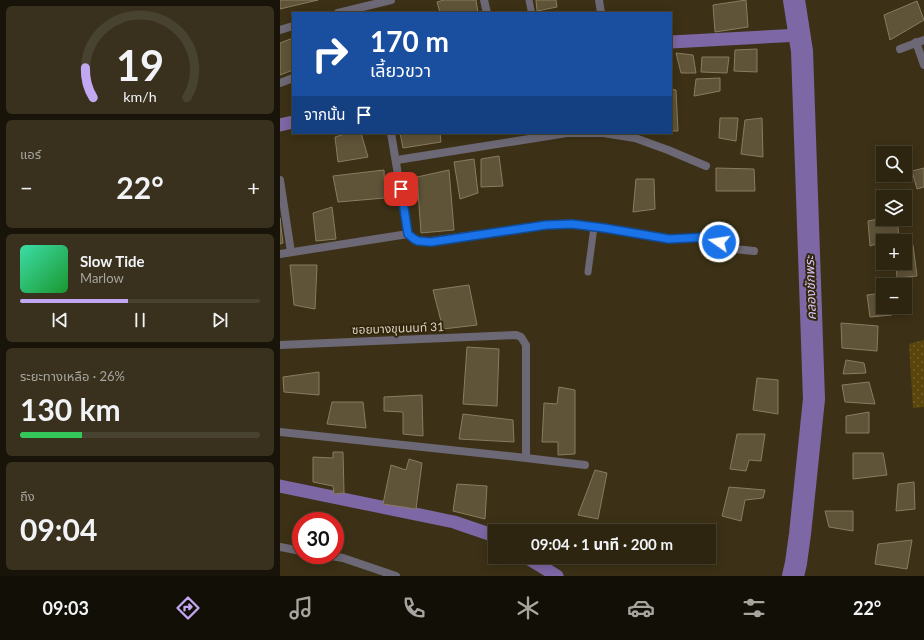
<!DOCTYPE html>
<html lang="th">
<head>
<meta charset="utf-8">
<style>
	:root { --surface:#2d2510; --page:#39311e; --text:#f1f3f6; --muted:#a7a59f; --line:#484230; --accent:#c2a8f2 }
	body { margin:0; font-family:Lato,"Noto Sans Thai",sans-serif; background:var(--page); color:var(--text); height:100vh; display:flex; flex-direction:column; font-size:15px; white-space:nowrap }
	* { box-sizing:border-box; margin:0 }
	p { font-size:13px; color:var(--muted) }
	.icon { flex:none; width:22px; height:22px; fill:none; stroke:currentColor; stroke-width:2; stroke-linecap:round; stroke-linejoin:round }
	.map { position:relative; flex:1; overflow:hidden }
	.drawer { display:flex; flex-direction:column; gap:6px; padding:6px; background:#191409; width:280px }
	.drawer>* { flex:none }
	.guide { position:absolute; left:12px; top:12px; width:380px; height:122px; border-radius:0px; box-shadow:0 2px 10px #0003,0 0 0 1px var(--line); background:#1a4fa0; color:#fff; overflow:hidden }
	.fabs { position:absolute; left:596px; top:146px; display:grid; gap:8px }
	.fabs a { display:grid; place-items:center; width:36px; height:36px; border-radius:0px; background:var(--surface); box-shadow:0 2px 10px #0003,0 0 0 1px var(--line); font-size:20px }
	.speed { position:absolute; left:12px; top:512px; display:flex; gap:8px; font-size:20px; font-weight:700; text-align:center }
	.speed>* { display:grid; place-content:center; width:52px; height:52px; border-radius:50%; background:var(--surface); box-shadow:0 2px 10px #0003,0 0 0 1px var(--line); line-height:1 }
	.speed .limit { border:6px solid #d22; background:#fff; color:#111 }
	.pin { position:absolute; display:grid; place-items:center; width:34px; height:34px; color:#fff; margin:-17px; border-radius:8px; box-shadow:0 2px 6px #0006 }
	.me { position:absolute; width:44px; margin:-22px; rotate:283deg; stroke-linejoin:round; filter:drop-shadow(0 0 3px #0008) }
	.turn { display:flex; align-items:center; gap:14px; height:84px; padding:0 12px; font-size:18px }
	.turn .icon { width:52px; height:52px; stroke-width:2.5 }
	.turn b { display:block; font-size:28px; line-height:34px }
	.then { display:flex; align-items:center; height:38px; padding:0 12px; background:#0003; gap:8px; font-size:15px }
	.big { font-size:30px; font-weight:700; line-height:1.1 }
	.drawer .tile { flex:1; display:flex; flex-direction:column; justify-content:center; gap:6px; min-width:0; padding:0 14px; border-radius:6px; background:var(--page) }
	.drawer .dial { align-items:center; gap:0 }
	.dial svg { height:104px; overflow:visible; fill:none; stroke:var(--line); stroke-width:7; stroke-linecap:round; text-anchor:middle }
	.dial text { fill:var(--text); stroke:none }
	.song { display:flex; align-items:center; gap:12px }
	.cover { width:48px; height:48px; border-radius:6px; background:linear-gradient(135deg,hsl(160 70% 55%),hsl(130 70% 35%)) }
	.played { height:4px; border-radius:2px; background:linear-gradient(90deg,var(--accent) 45%,var(--line) 45%) }
	.keys { display:flex; justify-content:space-around; direction:ltr }
	.heat { display:flex; justify-content:space-between; align-items:center; font-size:22px; direction:ltr }
	.charge { height:6px; border-radius:3px; background:linear-gradient(90deg,#34c759 26%,var(--line) 0) }
	.trip { position:absolute; left:208px; top:524px; width:228px; height:40px; border-radius:0px; background:var(--surface); box-shadow:0 2px 10px #0003,0 0 0 1px var(--line); font-weight:700; line-height:40px; text-align:center }
	.tab-bar { display:flex; height:64px; justify-content:space-around; align-items:center; background:#120f06; color:var(--muted) }
	.tab-bar .icon { width:28px; height:28px }
	.tab-bar .selected { color:var(--accent) }
	.tab-bar b { font-size:18px; color:var(--text) }
	main { display:flex; flex:1; min-height:0 }
	.map>svg:first-child { display:block }
</style>
</head>
<body>
<main>
<section class="drawer">
<div class="tile dial"><svg viewBox="0 0 100 80">
<path d="M14 69A42 42 0 1 1 86 69"/>
<path d="M14 69A42 42 0 0 1 8 46" stroke="#c2a8f2"/>
<text x="50" y="56" font-size="32" font-weight="700">19</text>
<text x="50" y="72" font-size="11">km/h</text>
</svg></div>
<div class="tile"><p>แอร์</p>
<div class="heat"><a>−</a><b class="big">22°</b><a>+</a></div>
</div>
<div class="tile">
<div class="song"><i class="cover"></i><div><b>Slow Tide</b><p>Marlow</p></div></div>
<div class="played"></div>
<div class="keys"><svg class="icon" aria-label="previous" viewBox="0 0 24 24"><path d="M18 5L8 12l10 7zM5 5v14"/></svg><svg class="icon" aria-label="pause" viewBox="0 0 24 24"><path d="M8 5v14M16 5v14"/></svg><svg class="icon" aria-label="next" viewBox="0 0 24 24"><path d="M6 5l10 7-10 7zM19 5v14"/></svg></div>
</div>
<div class="tile"><p>ระยะทางเหลือ · 26%</p><b class="big">130 km</b><div class="charge"></div></div>
<div class="tile"><p>ถึง</p><b class="big">09:04</b></div>
</section>
<div class="map">
<svg width="644" height="576" viewBox="0 0 644 576">
	<defs>
		<pattern id="green-dots" width="8" height="8" patternUnits="userSpaceOnUse"><rect width="8" height="8" fill="#5a460d"/><path d="M2 2h.1M6 6h.1" fill="none" stroke="#71602f" stroke-width="1.8" stroke-linecap="round"/></pattern>
	</defs>
	<rect width="100%" height="100%" fill="#3c3116"/>
	<path fill="url(#green-dots)" d="M644 340V407L633 408 629 344Z"/>
	<g fill="none" stroke-linecap="round" stroke-linejoin="round">
		<g stroke="#7e67a5" stroke-width="13">
			<path d="M391 42 520 35"/>
			<path d="M0 125 13 122"/>
			<path d="M0 486 174 522 215 536"/>
			<path d="M246 557 277 576"/>
		</g>
		<path stroke="#7e67a5" stroke-width="22" d="M513 576 516 563 520 534 534 399 522 51 514 0"/>
	</g>
	<g fill="#5f5438" stroke="#897c5f">
		<path d="M0 0H38L0 9Z"/>
		<path d="M164 0H196L198 13H160L157 2Z"/>
		<path d="M256 0H276L277 7 257 11Z"/>
		<path d="M466 0 468 27 435 32 433 5Z"/>
		<path d="M637 1 644 20 610 40 604 15Z"/>
		<path d="M13 38V70L0 75V43Z"/>
		<path d="M477 49V72L454 71 455 50Z"/>
		<path d="M396 53 413 55 416 73H401Z"/>
		<path d="M422 57H449L447 73 421 72Z"/>
		<path d="M440 78V91L414 96 416 79Z"/>
		<path d="M391 89 396 90 398 131H391Z"/>
		<path d="M440 118H458L456 141 439 138Z"/>
		<path d="M482 118 483 157 461 154 465 120Z"/>
		<path d="M68 133H81L88 157 58 162 55 137Z"/>
		<path d="M120 133H160L161 142 123 148Z"/>
		<path d="M219 156 223 186 201 187V159Z"/>
		<path d="M194 159 198 193 180 199 174 162Z"/>
		<path d="M436 168 474 169 475 191H436Z"/>
		<path d="M644 168V187L637 189 632 171Z"/>
		<path d="M104 170 105 198 58 202 53 176Z"/>
		<path d="M169 170 174 230 141 233 137 177Z"/>
		<path d="M356 179H374L375 209 353 212Z"/>
		<path d="M52 207 56 239 36 241 33 213Z"/>
		<path d="M0 218 3 243 0 244Z"/>
		<path d="M603 218 617 219 619 237 590 246 588 221Z"/>
		<path d="M633 245 637 276 617 278 616 263H625V247Z"/>
		<path d="M10 265H37L35 309 14 305Z"/>
		<path d="M189 285 197 325 163 329 153 290Z"/>
		<path d="M603 293V307H611L612 315 590 317 587 295Z"/>
		<path d="M561 323 598 326 597 351 562 348Z"/>
		<path d="M187 347 219 349 217 406 183 404Z"/>
		<path d="M566 360 584 363 586 373 563 374Z"/>
		<path d="M39 372V395L4 392 3 377Z"/>
		<path d="M477 378 498 380V414L473 410Z"/>
		<path d="M589 382 595 404 565 402 562 385Z"/>
		<path d="M279 387 295 390V454L278 455V442H262L264 403 277 404Z"/>
		<path d="M142 395 143 436 123 434V412L104 411V397Z"/>
		<path d="M52 402H83L86 428 47 424Z"/>
		<path d="M589 412V433H566V416Z"/>
		<path d="M183 414 233 420 234 442 179 439Z"/>
		<path d="M457 434H485L481 461 469 460 466 471 450 469Z"/>
		<path d="M53 452H63L64 493 54 494 53 486 33 482V457L53 458Z"/>
		<path d="M573 453H603L607 475 573 479Z"/>
		<path d="M129 459 142 463 136 509 103 504 111 465 126 470Z"/>
		<path d="M315 470 327 473 318 519 298 515Z"/>
		<path d="M634 482 635 509 616 511 618 484Z"/>
		<path d="M177 484 207 486 205 519 173 511Z"/>
		<path d="M449 487 485 490 483 498 465 500 461 521 442 516Z"/>
		<path d="M545 511H573V531L549 527Z"/>
		<path d="M632 540 627 569 595 564 598 544Z"/>
	</g>
	<g fill="none" stroke-linecap="round" stroke-linejoin="round">
		<g stroke="#6c6875" stroke-width="7">
			<path d="M249 0 251 10"/>
			<path d="M308 272 314 227"/>
		</g>
		<g stroke="#6c6875" stroke-width="8">
			<path d="M204 0 207 13"/>
			<path d="M319 0 321 13"/>
			<path d="M58 13 111 0"/>
			<path d="M0 30 13 26"/>
			<path d="M636 42 644 65"/>
			<path d="M620 49 644 40"/>
			<path d="M0 83 13 78"/>
			<path d="M111 133 128 234C135 241 141 241 151 241L266 225 292 224 324 228 389 239 429 237 439 242 445 247 454 249 474 251"/>
			<path d="M117 160 287 133H323L355 138 388 150 426 166"/>
			<path d="M0 180 11 252"/>
			<path d="M0 254 128 234"/>
			<path d="M0 345 236 335 241 337 246 345V458"/>
			<path d="M0 432 246 458 305 465"/>
			<path d="M0 547 21 551"/>
			<path d="M45 555 63 558 116 576"/>
		</g>
	</g>
	<g fill="none" stroke-linecap="round" stroke-linejoin="round">
		<defs>
			<path id="route" d="M121 189 128 234 134 239 138 241 151 242 266 225 292 224 324 228 389 239 429 237 439 242"/>
		</defs>
		<use href="#route" stroke="#114b97" stroke-width="10"/>
		<use href="#route" stroke="#1a73e8" stroke-width="7"/>
	</g>
	<g text-anchor="middle" dominant-baseline="central" stroke-width="4" stroke-linejoin="round" paint-order="stroke">
		<g font-size="12" fill="#d9d2c3" stroke="#32270c">
			<text transform="translate(118 328) rotate(-2)">ซอยบางขุนนนท์ 31</text>
		</g>
		<g font-size="13" font-style="italic" fill="#d7c5fb" stroke="#32270c">
			<text transform="translate(530 288) rotate(-92)">คลองชักพระ</text>
		</g>
	</g>
</svg>
<div class="fabs">
<a><svg class="icon" aria-label="search" viewBox="0 0 24 24"><circle cx="10" cy="10" r="6"/><path d="M15 15l6 6"/></svg></a>
<a><svg class="icon" aria-label="layers" viewBox="0 0 24 24"><path d="M12 4l9 5-9 5-9-5zM3 14l9 5 9-5"/></svg></a>
<a>+</a>
<a>−</a>
</div>
<div class="speed"><div class="limit">30</div></div>
<div class="pin" style="left:121px;top:189px;background:#d93025"><svg class="icon" aria-label="arrive" viewBox="0 0 24 24"><path d="M6 21V4h12l-3 4 3 4H6"/></svg></div>
<svg class="me" style="left:439px;top:242px" viewBox="-20 -20 40 40"><circle r="17" fill="#1a73e8" stroke="#fff" stroke-width="3"/><path d="M0-11L8 9 0 5-8 9z" fill="#fff"/></svg>
<div class="trip">09:04 · 1 นาที · 200 m</div>
<div class="guide">
<div class="turn"><svg class="icon" aria-label="right" viewBox="0 0 24 24"><path d="M7 20v-9h11M14 6l5 5-5 5"/></svg><div><b>170 m</b>เลี้ยวขวา</div></div>
<div class="then">จากนั้น<svg class="icon" aria-label="arrive" viewBox="0 0 24 24"><path d="M6 21V4h12l-3 4 3 4H6"/></svg></div>
</div>
</div>
</main>
<nav class="tab-bar">
<b>09:03</b>
<svg class="icon selected" aria-label="directions" viewBox="0 0 24 24"><path d="M12 3l9 9-9 9-9-9zM9 14v-3h6M13 9l2 2-2 2"/></svg>
<svg class="icon" aria-label="music" viewBox="0 0 24 24"><path d="M9 18V5l10-2v13"/><circle cx="6" cy="18" r="3"/><circle cx="16" cy="16" r="3"/></svg>
<svg class="icon" aria-label="phone" viewBox="0 0 24 24"><path d="M5 4h4l2 5-3 2q2 4 5 5l2-3 5 2v4C11 20 4 13 5 4z"/></svg>
<svg class="icon" aria-label="climate" viewBox="0 0 24 24"><path d="M12 3v18M4 7l16 10M4 17L20 7"/></svg>
<svg class="icon" aria-label="car" viewBox="0 0 24 24"><path d="M5 17H2v-5l4-1 3-4h7l3 4 3 1v5h-3M9 17h6M6 11h13"/><circle cx="7" cy="17" r="2"/><circle cx="17" cy="17" r="2"/></svg>
<svg class="icon" aria-label="filters" viewBox="0 0 24 24"><path d="M4 7h16M4 17h16"/><circle cx="9" cy="7" r="2"/><circle cx="15" cy="17" r="2"/></svg>
<b>22°</b>
</nav>
</body>
</html>
